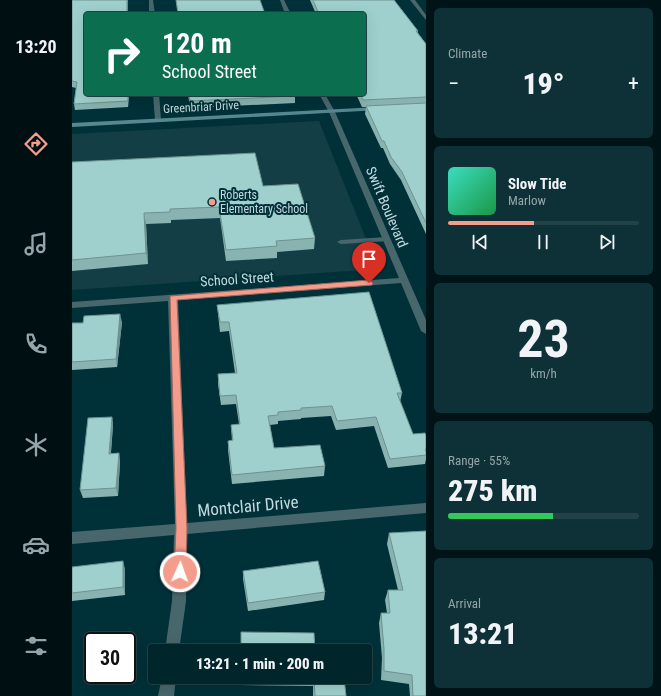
<!DOCTYPE html>
<html lang="en">
<head>
<meta charset="utf-8">
<style>
	:root { --surface:#00252b; --page:#0e3137; --text:#f1f3f6; --muted:#95a5a9; --line:#224247; --accent:#f49d8c }
	body { margin:0; font-family:"Roboto Condensed",sans-serif; background:var(--page); color:var(--text); height:100vh; display:flex; flex-direction:column; font-size:15px; white-space:nowrap }
	* { box-sizing:border-box; margin:0 }
	p { font-size:13px; color:var(--muted) }
	.icon { flex:none; width:22px; height:22px; fill:none; stroke:currentColor; stroke-width:2; stroke-linecap:round; stroke-linejoin:round }
	.map { position:relative; flex:1; overflow:hidden }
	.side { display:flex; flex-direction:column; gap:8px; padding:8px; background:#001418; width:235px }
	.side>* { flex:none }
	.guide { position:absolute; left:12px; top:12px; width:282px; height:84px; border-radius:4px; box-shadow:0 4px 16px #0002,0 0 0 1px var(--line); background:#0b6e4f; color:#fff; overflow:hidden }
	.speed { position:absolute; left:12px; top:632px; display:flex; gap:8px; font-size:20px; font-weight:700; text-align:center }
	.speed>* { display:grid; place-content:center; width:52px; height:52px; border-radius:50%; background:var(--surface); box-shadow:0 4px 16px #0002,0 0 0 1px var(--line); line-height:1 }
	.speed .limit { border:2px solid #111; border-radius:6px; background:#fff; color:#111 }
	.pin { position:absolute; display:grid; place-items:center; width:34px; height:34px; color:#fff; margin:-41px -17px; border-radius:50% 50% 50% 0; rotate:-45deg; box-shadow:0 0 4px #0007 }
	.pin .icon { rotate:45deg }
	.me { position:absolute; width:44px; margin:-22px; rotate:2deg; stroke-linejoin:round; filter:drop-shadow(0 0 3px #0008) }
	.turn { display:flex; align-items:center; gap:14px; height:84px; padding:0 12px; font-size:18px }
	.turn .icon { width:52px; height:52px; stroke-width:2.5 }
	.turn b { display:block; font-size:28px; line-height:34px }
	.big { font-size:30px; font-weight:800; line-height:1.1 }
	.side .tile { flex:1; display:flex; flex-direction:column; justify-content:center; gap:6px; min-width:0; padding:0 14px; border-radius:6px; background:var(--page) }
	.side .dial { align-items:center; gap:0 }
	.dial b { font-size:52px; line-height:1 }
	.song { display:flex; align-items:center; gap:12px }
	.cover { width:48px; height:48px; border-radius:6px; background:linear-gradient(135deg,hsl(170 70% 55%),hsl(140 70% 35%)) }
	.played { height:4px; border-radius:2px; background:linear-gradient(90deg,var(--accent) 45%,var(--line) 45%) }
	.keys { display:flex; justify-content:space-around; direction:ltr }
	.heat { display:flex; justify-content:space-between; align-items:center; font-size:22px; direction:ltr }
	.charge { height:6px; border-radius:3px; background:linear-gradient(90deg,#34c759 55%,var(--line) 0) }
	.trip { position:absolute; left:76px; top:644px; width:224px; height:40px; border-radius:4px; background:var(--surface); box-shadow:0 4px 16px #0002,0 0 0 1px var(--line); font-weight:800; line-height:40px; text-align:center }
	main { display:flex; flex:1; min-height:0 }
	.tabs { display:flex; flex-direction:column; width:72px; justify-content:space-around; align-items:center; background:#000f11; color:var(--muted) }
	.tabs .icon { width:28px; height:28px }
	.tabs .on { color:var(--accent) }
	.tabs b { font-size:18px; color:var(--text) }
	.map>svg:first-child { display:block }
</style>
</head>
<body>
<main>
<nav class="tabs">
<b>13:20</b>
<svg class="icon on" aria-label="directions" viewBox="0 0 24 24"><path d="M12 3l9 9-9 9-9-9zM9 14v-3h6M13 9l2 2-2 2"/></svg>
<svg class="icon" aria-label="music" viewBox="0 0 24 24"><path d="M9 18V5l10-2v13"/><circle cx="6" cy="18" r="3"/><circle cx="16" cy="16" r="3"/></svg>
<svg class="icon" aria-label="phone" viewBox="0 0 24 24"><path d="M5 4h4l2 5-3 2q2 4 5 5l2-3 5 2v4C11 20 4 13 5 4z"/></svg>
<svg class="icon" aria-label="climate" viewBox="0 0 24 24"><path d="M12 3v18M4 7l16 10M4 17L20 7"/></svg>
<svg class="icon" aria-label="car" viewBox="0 0 24 24"><path d="M5 17H2v-5l4-1 3-4h7l3 4 3 1v5h-3M9 17h6M6 11h13"/><circle cx="7" cy="17" r="2"/><circle cx="17" cy="17" r="2"/></svg>
<svg class="icon" aria-label="filters" viewBox="0 0 24 24"><path d="M4 7h16M4 17h16"/><circle cx="9" cy="7" r="2"/><circle cx="15" cy="17" r="2"/></svg>
</nav>
<div class="map">
<svg width="354" height="696" viewBox="0 0 354 696">
	<rect width="100%" height="100%" fill="#003139"/>
	<path fill="#133e46" d="M247 121 306 269 0 290V134Z"/>
	<g fill="none" stroke-linecap="round" stroke-linejoin="round">
		<path fill="#48676d" fill-rule="evenodd" d="M314 237H317V241L269 244 265 242 269 240Z"/>
		<g fill="#48676d" fill-rule="evenodd">
			<path d="M77 0H81L83 14H77Z"/>
			<path d="M208 0H212L219 14H213Z"/>
			<path d="M338 0H343L354 15V20Z"/>
			<path d="M81 94H87L89 120 86 122 83 120Z"/>
			<path d="M247 94H253L263 112 354 320V334L349 331 329 283 106 300 115 523 354 503V513L115 534 114 601 107 651H93L100 601 102 535 0 544V532L103 524 96 301 0 308V302L327 278 257 112Z"/>
			<path d="M90 677H104L102 696H86Z"/>
		</g>
		<path fill="#568892" fill-rule="evenodd" d="M306 107 308 108V110L0 127V123Z"/>
	</g>
	<g fill="#89b3b0">
		<path d="M0 0H56V14H14L57 94 56 107 3 110 2 104 4 88 0 87Z"/>
		<path d="M238 0H322L346 31V33L354 44V234L329 180 318 164 311 148H309L293 114 294 107H290L284 94H292V14H244Z"/>
		<path d="M116 94H223V103L118 108Z"/>
		<path d="M0 162 191 186 243 238 242 249 205 252V258L154 261 148 218 99 220V223L74 224 76 264 0 271Z"/>
		<path d="M145 305 330 393 328 402 341 434 354 436V459L353 464 316 468 302 426 264 430 259 416 229 418V419L206 421V424L198 425 202 448 253 466 252 476 160 484 156 450V441H160L159 425 167 424 164 404 149 405 146 384V374L163 373 157 331 148 332Z"/>
		<path d="M50 322 45 367 0 370V323Z"/>
		<path d="M40 417 41 425 39 453H47L48 462 46 496 11 498 8 490Z"/>
		<path d="M354 531V696H338L337 684 309 680 310 658 307 623 309 613H315L313 600 316 590H326L315 544 317 533Z"/>
		<path d="M0 567 53 569V595L0 601Z"/>
		<path d="M171 571 253 592 252 600 176 611 171 579Z"/>
		<path d="M169 677H272L274 696H241V686L169 685Z"/>
	</g>
	<g fill="#6f9290">
		<rect x="55" y="0" width="1" height="14"/>
		<path d="M56 94H57L56 107Z"/>
		<path d="M72 213 74 224 76 264 74 253Z"/>
		<path d="M48 314 50 322 45 367 44 359Z"/>
		<path d="M40 417 41 425 38 462 37 454Z"/>
		<path d="M47 453 48 462 46 496 44 488Z"/>
		<path d="M51 561 53 569V595L51 587Z"/>
	</g>
	<g fill="#9fd0cd" stroke="#6f9290">
		<path d="M0 0H55V14H14V94H56V101L2 104 5 82 0 81Z"/>
		<path d="M104 0H188L193 14H106Z"/>
		<path d="M241 0H322L346 31H344L354 44V97L291 100 288 94H292V14H247Z"/>
		<path d="M117 94H223V96L118 101Z"/>
		<path d="M354 103V223L330 172 319 157 312 141H310L294 106Z"/>
		<path d="M183 153 191 186 226 184 243 238 204 241 205 246 154 250 147 207 98 209V212L72 213 74 253 0 260V162Z"/>
		<path d="M297 292 330 393H325L341 434 353 433 354 436V449H353L354 452V455L318 459 304 417 265 421 260 406 229 408V410L206 412V415L196 416 202 448 248 445 253 466 160 475 156 441 161 440 159 425 168 424 164 395 148 396 146 374 165 373 157 322H148L145 305Z"/>
		<path d="M48 314 44 359 0 362V323H11L12 316Z"/>
		<path d="M40 417 37 454 47 453 44 488 8 490 16 418Z"/>
		<path d="M354 531V696H341L340 675 312 671V649L309 613H318L316 590H331L317 533Z"/>
		<path d="M51 561V587L0 593V567Z"/>
		<path d="M246 561 253 592 176 603 171 571Z"/>
		<path d="M169 632 242 633 243 651H169Z"/>
		<path d="M169 677H272L274 696H243L242 678H169Z"/>
	</g>
	<path fill="#f49d8c" stroke="#9f665b" d="M297 280 301 283 300 285 105 300 115 528 114 572 112 576 108 577 103 576 102 572 104 528 98 296Z"/>
	<circle fill="#f49d8c" stroke="#003139" stroke-width="1.5" cx="140" cy="202" r="4"/>
	<g text-anchor="middle" dominant-baseline="central" stroke-width="4" stroke-linejoin="round" paint-order="stroke">
		<g font-size="12" fill="#c3dadf" stroke="#003139">
			<text transform="translate(129 107) rotate(-3)">Greenbriar Drive</text>
		</g>
		<g font-size="12" fill="#c3dadf" stroke="#003139" text-anchor="start">
			<text x="148" y="195">Roberts<tspan x="148" dy="14">Elementary School</tspan></text>
		</g>
		<g font-size="14" fill="#c3dadf" stroke="#003139">
			<text transform="translate(315 207) rotate(67)">Swift Boulevard</text>
			<text transform="translate(165 279) rotate(-4)">School Street</text>
		</g>
		<g font-size="17" fill="#c3dadf" stroke="#003139">
			<text transform="translate(176 506) rotate(-5)">Montclair Drive</text>
		</g>
	</g>
</svg>
<div class="speed"><div class="limit">30</div></div>
<div class="pin" style="left:297px;top:283px;background:#d93025"><svg class="icon" aria-label="arrive" viewBox="0 0 24 24"><path d="M6 21V4h12l-3 4 3 4H6"/></svg></div>
<svg class="me" style="left:108px;top:572px" viewBox="-20 -20 40 40"><circle r="17" fill="#f49d8c" stroke="#fff" stroke-width="3"/><path d="M0-11L8 9 0 5-8 9z" fill="#fff"/></svg>
<div class="trip">13:21 · 1 min · 200 m</div>
<div class="guide">
<div class="turn"><svg class="icon" aria-label="right" viewBox="0 0 24 24"><path d="M7 20v-9h11M14 6l5 5-5 5"/></svg><div><b>120 m</b>School Street</div></div>
</div>
</div>
<section class="side">
<div class="tile"><p>Climate</p>
<div class="heat"><a>−</a><b class="big">19°</b><a>+</a></div>
</div>
<div class="tile">
<div class="song"><i class="cover"></i><div><b>Slow Tide</b><p>Marlow</p></div></div>
<div class="played"></div>
<div class="keys"><svg class="icon" aria-label="previous" viewBox="0 0 24 24"><path d="M18 5L8 12l10 7zM5 5v14"/></svg><svg class="icon" aria-label="pause" viewBox="0 0 24 24"><path d="M8 5v14M16 5v14"/></svg><svg class="icon" aria-label="next" viewBox="0 0 24 24"><path d="M6 5l10 7-10 7zM19 5v14"/></svg></div>
</div>
<div class="tile dial"><b>23</b><p>km/h</p></div>
<div class="tile"><p>Range · 55%</p><b class="big">275 km</b><div class="charge"></div></div>
<div class="tile"><p>Arrival</p><b class="big">13:21</b></div>
</section>
</main>
</body>
</html>
